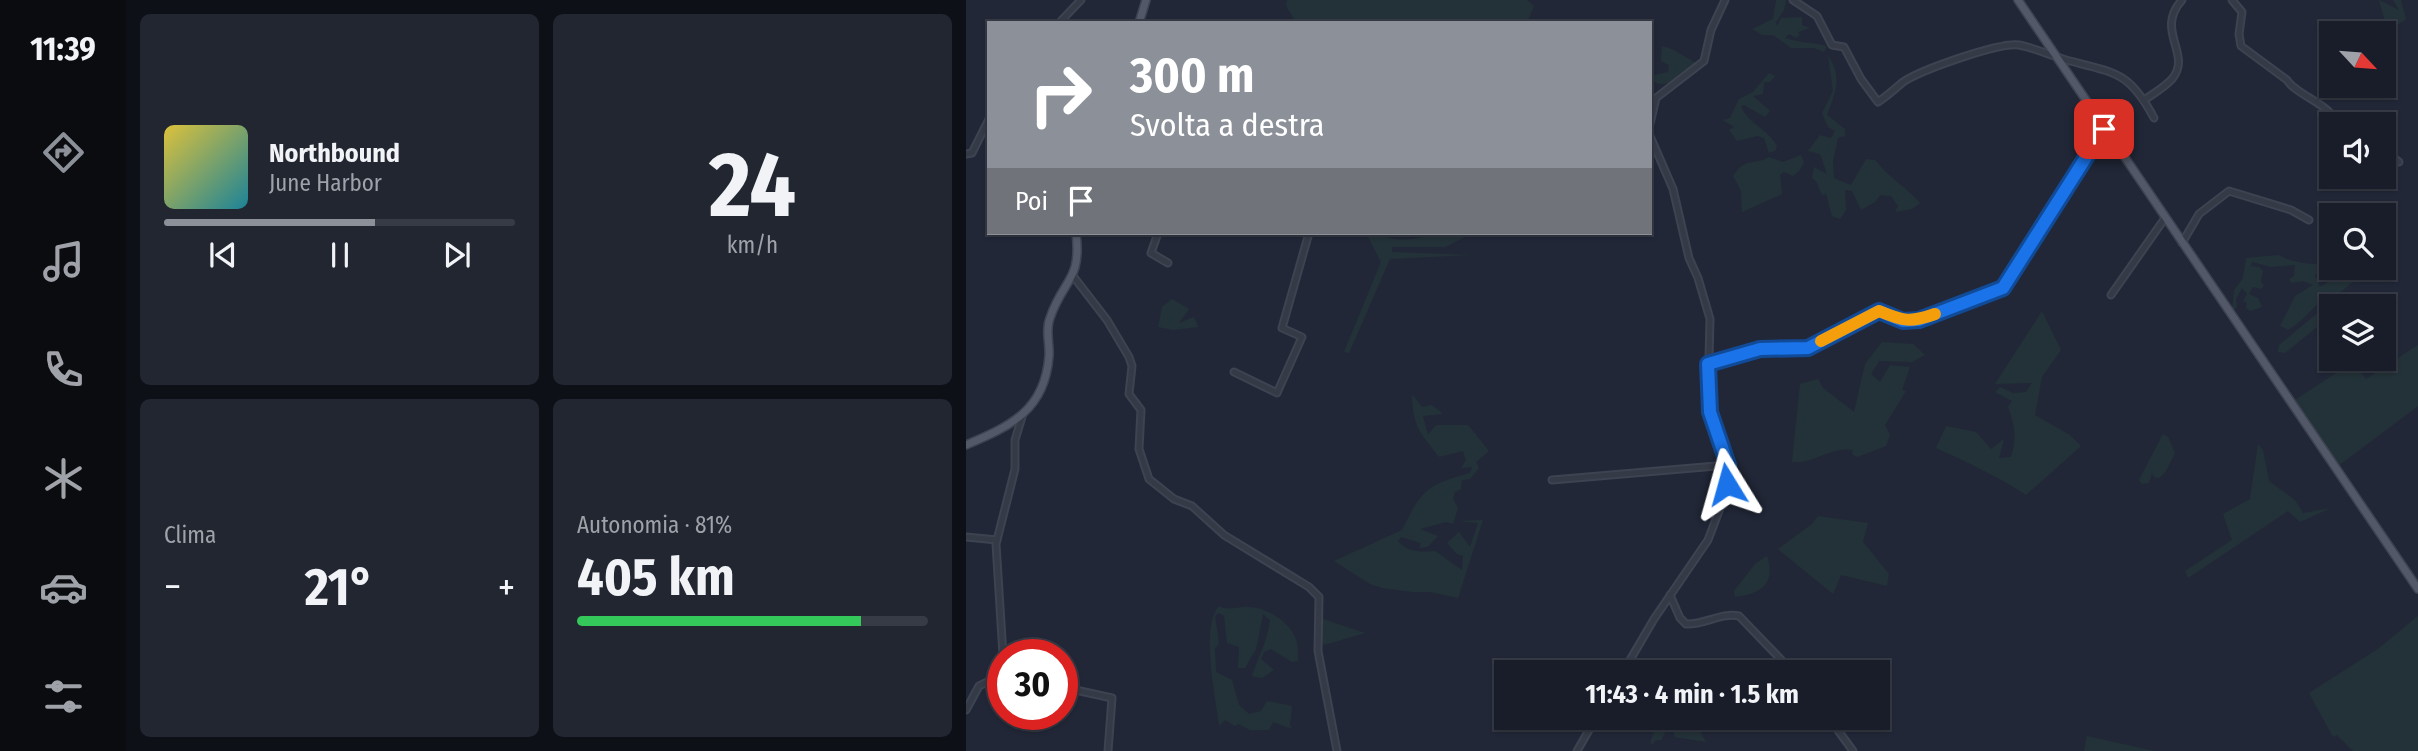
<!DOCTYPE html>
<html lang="it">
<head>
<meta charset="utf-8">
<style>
	:root { --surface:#191d29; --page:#222631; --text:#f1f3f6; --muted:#9fa2a8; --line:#373b46; --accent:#8c9099 }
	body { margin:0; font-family:"Fira Sans Condensed",sans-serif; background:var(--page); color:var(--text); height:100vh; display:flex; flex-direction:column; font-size:26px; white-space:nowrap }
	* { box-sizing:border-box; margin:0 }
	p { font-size:23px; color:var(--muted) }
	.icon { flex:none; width:38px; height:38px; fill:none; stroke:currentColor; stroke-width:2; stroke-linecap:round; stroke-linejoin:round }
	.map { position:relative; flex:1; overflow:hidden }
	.side { display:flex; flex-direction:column; gap:14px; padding:14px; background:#0e1017; width:840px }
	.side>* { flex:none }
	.top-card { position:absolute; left:21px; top:21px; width:665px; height:214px; border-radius:0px; box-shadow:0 2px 5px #0004,0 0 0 2px var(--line); background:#8c9099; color:#fff; overflow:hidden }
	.needle { width:46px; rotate:116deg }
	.buttons { position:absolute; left:1353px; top:21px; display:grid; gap:14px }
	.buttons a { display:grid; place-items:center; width:77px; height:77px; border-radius:0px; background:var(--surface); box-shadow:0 2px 5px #0004,0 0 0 2px var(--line); font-size:35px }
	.speed { position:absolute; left:21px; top:639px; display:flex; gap:14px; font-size:35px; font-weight:700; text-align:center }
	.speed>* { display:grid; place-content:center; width:91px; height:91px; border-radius:50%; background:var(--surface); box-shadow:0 2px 5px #0004,0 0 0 2px var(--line); line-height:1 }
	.speed .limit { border:10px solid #d22; background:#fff; color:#111 }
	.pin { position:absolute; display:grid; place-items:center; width:60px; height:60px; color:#fff; margin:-30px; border-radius:14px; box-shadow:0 4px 10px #0006 }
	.me { position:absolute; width:77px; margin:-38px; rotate:352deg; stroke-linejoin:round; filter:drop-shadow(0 0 5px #0008) }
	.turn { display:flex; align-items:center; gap:24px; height:147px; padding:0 28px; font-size:32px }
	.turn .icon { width:91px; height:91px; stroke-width:2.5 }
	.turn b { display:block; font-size:49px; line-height:60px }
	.then { display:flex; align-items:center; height:66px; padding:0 28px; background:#0003; gap:14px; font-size:26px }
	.big { font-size:52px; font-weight:700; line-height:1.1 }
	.side .card { flex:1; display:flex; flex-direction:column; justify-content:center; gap:10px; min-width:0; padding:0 24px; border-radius:10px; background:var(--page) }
	.side .dial { align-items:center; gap:0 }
	.dial b { font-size:91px; line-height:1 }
	.song { display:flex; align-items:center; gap:21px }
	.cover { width:84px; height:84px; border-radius:10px; background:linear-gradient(135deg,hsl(50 70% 55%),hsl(190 70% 35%)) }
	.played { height:7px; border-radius:4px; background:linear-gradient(90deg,var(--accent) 60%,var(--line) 60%) }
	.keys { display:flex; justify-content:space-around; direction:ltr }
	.heat { display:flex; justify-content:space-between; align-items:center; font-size:38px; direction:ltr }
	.charge { height:10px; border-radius:5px; background:linear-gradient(90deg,#34c759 81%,var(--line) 0) }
	.side .tiles { flex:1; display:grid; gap:14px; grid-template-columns:repeat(2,1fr) }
	.trip { position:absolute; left:528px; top:660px; width:396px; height:70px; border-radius:0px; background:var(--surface); box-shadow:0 2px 5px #0004,0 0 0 2px var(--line); font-weight:700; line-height:70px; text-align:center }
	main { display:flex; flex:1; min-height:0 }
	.tab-bar { display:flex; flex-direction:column; width:126px; justify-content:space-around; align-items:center; background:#0a0c10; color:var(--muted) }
	.tab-bar .icon { width:49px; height:49px }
	.tab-bar .selected { color:var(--accent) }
	.tab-bar b { font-size:32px; color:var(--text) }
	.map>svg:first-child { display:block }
</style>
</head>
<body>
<main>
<nav class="tab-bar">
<b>11:39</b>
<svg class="icon selected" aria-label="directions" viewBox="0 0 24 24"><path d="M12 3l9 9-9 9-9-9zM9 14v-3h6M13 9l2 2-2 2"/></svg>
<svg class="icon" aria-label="music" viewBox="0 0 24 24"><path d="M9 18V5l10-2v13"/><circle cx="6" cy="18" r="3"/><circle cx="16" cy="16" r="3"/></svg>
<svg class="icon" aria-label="phone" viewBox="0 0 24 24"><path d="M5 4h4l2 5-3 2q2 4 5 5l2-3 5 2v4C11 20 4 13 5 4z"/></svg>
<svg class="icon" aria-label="climate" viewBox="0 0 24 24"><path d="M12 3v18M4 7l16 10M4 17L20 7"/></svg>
<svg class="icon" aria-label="car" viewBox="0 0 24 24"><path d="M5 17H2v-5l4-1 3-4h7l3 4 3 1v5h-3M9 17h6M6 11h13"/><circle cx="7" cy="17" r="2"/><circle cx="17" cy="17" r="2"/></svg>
<svg class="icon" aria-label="filters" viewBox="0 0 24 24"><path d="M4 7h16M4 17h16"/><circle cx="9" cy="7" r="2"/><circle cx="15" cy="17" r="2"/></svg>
</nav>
<section class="side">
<div class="tiles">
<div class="card">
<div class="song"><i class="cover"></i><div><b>Northbound</b><p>June Harbor</p></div></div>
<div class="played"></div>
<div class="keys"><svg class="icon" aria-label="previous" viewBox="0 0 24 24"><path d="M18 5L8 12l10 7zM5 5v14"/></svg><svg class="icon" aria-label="pause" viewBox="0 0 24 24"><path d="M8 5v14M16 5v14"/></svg><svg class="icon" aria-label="next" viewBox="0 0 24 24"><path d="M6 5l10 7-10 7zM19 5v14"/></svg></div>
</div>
<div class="card dial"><b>24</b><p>km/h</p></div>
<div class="card"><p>Clima</p>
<div class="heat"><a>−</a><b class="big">21°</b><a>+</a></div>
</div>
<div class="card"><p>Autonomia · 81%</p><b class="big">405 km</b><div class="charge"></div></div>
</div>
</section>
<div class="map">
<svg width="1452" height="751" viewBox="0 0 1452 751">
	<rect width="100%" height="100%" fill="#212737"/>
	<g fill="#233238">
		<path d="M321 0H561L568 6 561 23H341L328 19 320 6Z"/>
		<path d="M810 0H820L818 10 810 22 811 26 815 18 836 17V25L844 28 832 32 834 35 830 38 823 34 819 38C834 43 846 42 861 46L858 52 848 48H825L807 35H796L786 29 807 19Z"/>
		<path d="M1413 0 1433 10 1427 0H1435L1440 19 1422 32Z"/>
		<path d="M696 46 706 49 730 63C716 75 702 93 684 79V76L702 72 703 65 695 61Z"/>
		<path d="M862 56C877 76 869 94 861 115L879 129V136L872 138 867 161 868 178 885 185 900 159 909 160C922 177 940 187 954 203L946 209 929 212 932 206 925 196 914 195 909 202 895 210 886 191 879 190 880 210 874 219 866 216 860 194 856 195 850 181 846 178 848 167 861 174 854 154 842 151 854 135 865 138 869 131 862 127 856 113 867 91Z"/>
		<path d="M803 73 809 76 804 82H798L797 94 787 96 804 111 799 117 778 105 775 106C781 123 803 130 811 146L810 150 803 153 798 138 791 136 771 141 763 130 768 127 757 120 764 118 773 99 787 92Z"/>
		<path d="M835 155 838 162 834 170 827 176 818 172 814 175 816 194 776 212 775 191 767 176C780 156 788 166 803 157L817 162Z"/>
		<path d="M403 233H416V235C435 244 453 238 472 233 482 231 496 233 507 233L479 247H426V252L505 255 424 259 383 353 378 352 415 262 401 235Z"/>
		<path d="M1313 255C1325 263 1352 267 1365 261L1366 268 1349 275 1354 287 1375 274 1385 276 1388 281 1376 291 1359 297 1365 307 1362 318 1319 353 1312 352 1313 345 1361 305 1356 301C1344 310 1335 323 1322 330L1314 326 1329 296 1347 285 1337 281 1325 283 1323 279 1328 276 1329 265 1305 267 1286 262 1285 266 1293 267 1297 271 1295 281 1298 286 1295 289 1287 287 1283 294 1292 298 1296 307 1284 311 1280 308 1281 303 1277 301 1281 294 1276 288 1270 299 1271 307 1266 311 1268 290 1277 278 1280 258Z"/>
		<path d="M206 299 223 309 213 323 228 317 232 327 207 330 192 327 196 307Z"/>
		<path d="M1076 311 1095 350 1076 377 1069 415 1104 435 1115 446 1060 495C1031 476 1001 462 970 448L980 426 1010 432 1025 449 1038 439 1033 458 1045 457C1051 438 1049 425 1042 407L1046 401 1029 392 1034 387 1047 393 1060 392 1066 383 1029 384Z"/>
		<path d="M916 342 947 344 959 355 946 362 913 361 905 374 914 382 924 365 944 367 936 390 940 391 919 425 924 435 920 446 891 457 886 454 887 450C864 446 849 464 826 462L834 384 852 379 857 388 888 412 899 364Z"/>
		<path d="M1452 345V406L1372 466 1329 400 1387 362 1400 379Z"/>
		<path d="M446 394 456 407 466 405 477 414 457 416 462 435 470 425H502L523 451 510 462 513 468 504 479 496 480 495 489 489 492 487 499 492 508 487 524 480 522 454 529 472 536 461 547 453 548 455 543 435 537 432 541C441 553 456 552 469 551L496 570 497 556 491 554 481 543 493 532 504 547 512 523 492 521 517 520 492 598 465 592H446L416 588 404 584 368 561 436 530C456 490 460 485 504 473L506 467 495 468 500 460 497 451 473 457C453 431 447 427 446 394Z"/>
		<path d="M1197 434 1202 437 1209 453 1200 471 1193 478 1188 477 1186 473 1183 483 1176 484 1173 480Z"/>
		<path d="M1292 444 1297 450 1303 481 1329 500 1337 513 1365 508 1334 522 1322 511 1222 578 1219 571 1266 540 1257 514 1284 499Z"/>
		<path d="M852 516 902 523 897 542 923 574 921 586 875 575 867 594 812 549 846 524Z"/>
		<path d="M801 556C810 584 795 594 769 597L768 591 789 564Z"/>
		<path d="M253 606C264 611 269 607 280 607 299 606 323 621 330 639 332 645 332 655 332 661L326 662 305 649 298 652 295 659 308 670 296 678 286 676C293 654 301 643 304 620L297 614 290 649 279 668H272L273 647 261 643 258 616 253 613 249 616 253 644 249 648 250 672 266 680 273 705 283 714 295 711 301 701 326 706 324 725 326 729 307 722 303 730H284L272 724 269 726 259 720 253 726C250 698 234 627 253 606Z"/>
		<path d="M1452 616V751H1387L1371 735 1367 737 1343 693 1412 649Z"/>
		<path d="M357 619 399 633 358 645 356 641Z"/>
		<path d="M694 718 738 723 739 727 734 732 740 742 709 737 705 725 698 722 699 733 695 740H690L686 745 684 742Z"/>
		<path d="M1121 736 1188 751H1118Z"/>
	</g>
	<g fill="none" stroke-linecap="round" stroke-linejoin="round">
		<defs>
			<g id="minor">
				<path d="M827 0 851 16 866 45 878 47 895 79 912 102C921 96 929 89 937 82 955 70 1033 42 1053 45 1070 48 1088 57 1104 61 1151 73 1164 73 1188 118"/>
				<path d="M1266 0 1276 12 1273 34 1275 46 1321 80C1330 95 1368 106 1370 124"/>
				<path d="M93 23 115 0"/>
				<path d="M1178 100C1187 94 1199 87 1206 79 1227 54 1188 31 1216 0"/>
				<path d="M684 124 690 98 738 61 745 30 759 0"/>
				<path d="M1418 150 1433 162"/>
				<path d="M0 154 6 153 23 119"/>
				<path d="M192 233 185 253 202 263"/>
				<path d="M1216 243 1233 214 1263 191 1325 210 1343 220"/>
				<path d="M107 276 141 320 163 357 166 366 163 394 175 410 173 449 183 479 208 499 226 506 258 535 343 587 353 597 352 651 371 751"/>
				<path d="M1145 295 1199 218"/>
				<path d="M742 364 794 349 842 348 913 311 937 321 953 320 1037 288 1138 129"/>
				<path d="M268 372 311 393 336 337 316 328 343 233"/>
				<path d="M586 480 762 465"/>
				<path d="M0 537 31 540"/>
				<path d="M704 595 714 618 720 624C738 625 756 612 773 616L827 672"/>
				<path d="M37 655 30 544 49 469V440L56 417"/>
				<path d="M657 672 688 619 742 540 758 498 763 470 746 421 742 397 744 319 732 278 723 258 707 189 684 136"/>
				<path d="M96 687 146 698 142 751"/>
				<path d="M0 710 13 686 37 674"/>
				<path d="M863 718 887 751"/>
				<path d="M611 751 630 718"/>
			</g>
			<g id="major">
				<path d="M1052 0 1452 589"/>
				<path d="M173 23 180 0"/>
				<path d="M0 445C45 426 79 410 83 356 84 343 79 331 84 318 97 279 116 281 110 233"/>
			</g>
		</defs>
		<use href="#minor" stroke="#3e4351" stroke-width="9"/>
		<use href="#major" stroke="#3e4351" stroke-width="10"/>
		<use href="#minor" stroke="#353a47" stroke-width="5"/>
		<use href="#major" stroke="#525868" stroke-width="7"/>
	</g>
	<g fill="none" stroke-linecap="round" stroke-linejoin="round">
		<defs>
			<path id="route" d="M761 484 762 465 744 412 742 364 794 349 842 348 913 311 937 321 953 320 1037 288 1138 129"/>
		</defs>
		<use href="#route" stroke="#114b97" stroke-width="18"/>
		<use href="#route" stroke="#1a73e8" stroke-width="12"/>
		<path stroke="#f59e0b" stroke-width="12" d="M855 341 913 311C937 321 944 323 969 314"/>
	</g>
</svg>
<div class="buttons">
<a><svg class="needle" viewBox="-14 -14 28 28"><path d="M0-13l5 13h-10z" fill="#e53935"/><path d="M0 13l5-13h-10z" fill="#9fa2a8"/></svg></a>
<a><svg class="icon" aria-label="sound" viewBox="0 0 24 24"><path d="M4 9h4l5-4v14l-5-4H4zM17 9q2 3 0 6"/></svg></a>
<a><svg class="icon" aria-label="search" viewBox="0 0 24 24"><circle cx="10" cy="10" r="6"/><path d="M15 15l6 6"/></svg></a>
<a><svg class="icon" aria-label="layers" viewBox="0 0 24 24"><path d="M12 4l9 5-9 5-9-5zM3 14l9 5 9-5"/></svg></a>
</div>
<div class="speed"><div class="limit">30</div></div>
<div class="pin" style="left:1138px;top:129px;background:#d93025"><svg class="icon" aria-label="arrive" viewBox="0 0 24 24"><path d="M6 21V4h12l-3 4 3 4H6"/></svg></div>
<svg class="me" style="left:761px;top:484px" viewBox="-20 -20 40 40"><path d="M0-17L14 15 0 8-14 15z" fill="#1a73e8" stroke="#fff" stroke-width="4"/></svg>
<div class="trip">11:43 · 4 min · 1.5 km</div>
<div class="top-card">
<div class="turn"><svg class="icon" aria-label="right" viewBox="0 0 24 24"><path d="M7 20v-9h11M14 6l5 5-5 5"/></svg><div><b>300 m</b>Svolta a destra</div></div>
<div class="then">Poi<svg class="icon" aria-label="arrive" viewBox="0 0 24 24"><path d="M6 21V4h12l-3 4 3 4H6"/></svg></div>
</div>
</div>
</main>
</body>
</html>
